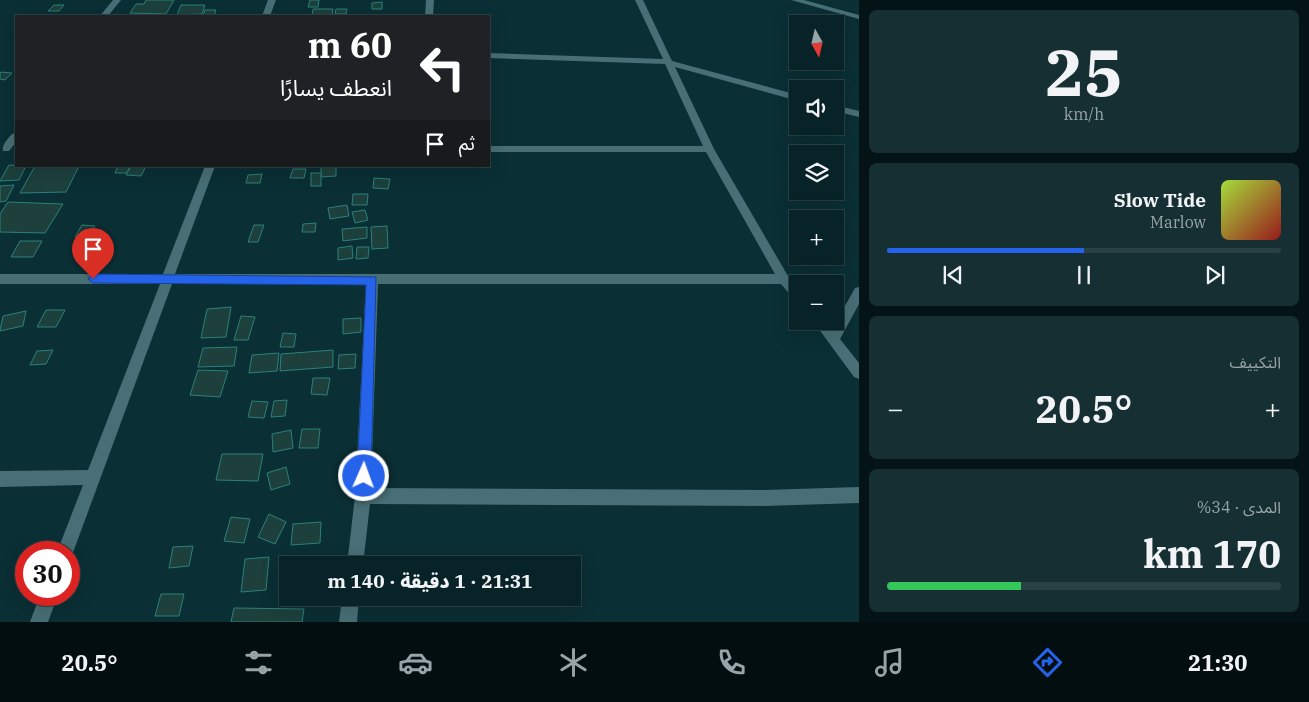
<!DOCTYPE html>
<html lang="ar">
<head>
<meta charset="utf-8">
<style>
	:root { --surface:#082327; --page:#162f33; --text:#f1f3f6; --muted:#98a4a7; --line:#294044; --accent:#2563eb }
	body { margin:0; font-family:"IBM Plex Serif","Noto Sans Arabic",serif; background:var(--page); color:var(--text); direction:rtl; height:100vh; display:flex; flex-direction:column; font-size:19px; white-space:nowrap }
	* { box-sizing:border-box; margin:0 }
	p { font-size:16px; color:var(--muted) }
	.icon { flex:none; width:28px; height:28px; fill:none; stroke:currentColor; stroke-width:2; stroke-linecap:round; stroke-linejoin:round }
	.map { position:relative; flex:1; overflow:hidden; direction:ltr }
	.side { display:flex; flex-direction:column; gap:10px; padding:10px; background:#041315; width:450px }
	.side>* { flex:none }
	.banner { position:absolute; left:15px; top:15px; width:475px; height:152px; border-radius:0px; box-shadow:0 5px 20px #0002,0 0 0 1px var(--line); direction:rtl; background:#202124; color:#fff; overflow:hidden }
	.needle { width:32px; rotate:172deg }
	.fabs { position:absolute; left:789px; top:15px; display:grid; gap:10px }
	.fabs a { display:grid; place-items:center; width:55px; height:55px; border-radius:0px; background:var(--surface); box-shadow:0 5px 20px #0002,0 0 0 1px var(--line); font-size:25px }
	.speed { position:absolute; left:15px; top:541px; display:flex; gap:10px; font-size:25px; font-weight:700; text-align:center }
	.speed>* { display:grid; place-content:center; width:65px; height:65px; border-radius:50%; background:var(--surface); box-shadow:0 5px 20px #0002,0 0 0 1px var(--line); line-height:1 }
	.speed .limit { border:8px solid #d22; background:#fff; color:#111 }
	.pin { position:absolute; display:grid; place-items:center; width:42px; height:42px; color:#fff; margin:-51px -21px; border-radius:50% 50% 50% 0; rotate:-45deg; box-shadow:0 0 5px #0007 }
	.pin .icon { rotate:45deg }
	.me { position:absolute; width:55px; margin:-28px; rotate:2deg; stroke-linejoin:round; filter:drop-shadow(0 0 4px #0008) }
	.turn { display:flex; align-items:center; gap:18px; height:105px; padding:0 15px; font-size:22px }
	.turn .icon { width:65px; height:65px; stroke-width:2.5 }
	.turn b { display:block; font-size:35px; line-height:42px }
	.then { display:flex; align-items:center; height:48px; padding:0 15px; background:#0003; gap:10px; font-size:19px }
	.big { font-size:38px; font-weight:800; line-height:1.1 }
	.side .card { flex:1; display:flex; flex-direction:column; justify-content:center; gap:8px; min-width:0; padding:0 18px; border-radius:8px; background:var(--page) }
	.side .dial { align-items:center; gap:0 }
	.dial b { font-size:65px; line-height:1 }
	.song { display:flex; align-items:center; gap:15px }
	.cover { width:60px; height:60px; border-radius:8px; background:linear-gradient(135deg,hsl(80 70% 55%),hsl(0 70% 35%)) }
	.played { height:5px; border-radius:2px; background:linear-gradient(90deg,var(--accent) 50%,var(--line) 50%) }
	.keys { display:flex; justify-content:space-around; direction:ltr }
	.heat { display:flex; justify-content:space-between; align-items:center; font-size:28px; direction:ltr }
	.charge { height:8px; border-radius:4px; background:linear-gradient(90deg,#34c759 34%,var(--line) 0) }
	.trip { position:absolute; left:279px; top:556px; width:302px; height:50px; border-radius:0px; background:var(--surface); box-shadow:0 5px 20px #0002,0 0 0 1px var(--line); font-weight:800; line-height:50px; text-align:center; direction:rtl }
	.menu { display:flex; height:80px; justify-content:space-around; align-items:center; background:#030e10; color:var(--muted) }
	.menu .icon { width:35px; height:35px }
	.menu .active { color:var(--accent) }
	.menu b { font-size:22px; color:var(--text) }
	main { display:flex; flex:1; min-height:0 }
	.map>svg:first-child { display:block }
</style>
</head>
<body>
<main>
<section class="side">
<div class="card dial"><b>25</b><p>km/h</p></div>
<div class="card">
<div class="song"><i class="cover"></i><div><b>Slow Tide</b><p>Marlow</p></div></div>
<div class="played"></div>
<div class="keys"><svg class="icon" aria-label="previous" viewBox="0 0 24 24"><path d="M18 5L8 12l10 7zM5 5v14"/></svg><svg class="icon" aria-label="pause" viewBox="0 0 24 24"><path d="M8 5v14M16 5v14"/></svg><svg class="icon" aria-label="next" viewBox="0 0 24 24"><path d="M6 5l10 7-10 7zM19 5v14"/></svg></div>
</div>
<div class="card"><p>التكييف</p>
<div class="heat"><a>−</a><b class="big">20.5°</b><a>+</a></div>
</div>
<div class="card"><p>المدى · 34%</p><b class="big">170 km</b><div class="charge"></div></div>
</section>
<div class="map">
<svg width="859" height="622" viewBox="0 0 859 622">
	<rect width="100%" height="100%" fill="#0a2f34"/>
	<g fill="#1d403d" stroke="#2a827b">
		<path d="M146 0H174L166 14 130 13 136 4H144Z"/>
		<path d="M310 0H319L318 7H308Z"/>
		<path d="M382 2V9H372V3Z"/>
		<path d="M54 5H64L59 11H48Z"/>
		<path d="M181 5H205L202 14 177 15Z"/>
		<path d="M313 9H333L332 15H312Z"/>
		<path d="M336 9H347L346 14H335Z"/>
		<path d="M205 10H216L214 16H203Z"/>
		<path d="M0 73 1 72 12 73 5 80 0 79Z"/>
		<path d="M9 165 26 166 19 180 0 181Z"/>
		<path d="M35 166H79L66 192 20 193Z"/>
		<path d="M118 166H130L127 173H115Z"/>
		<path d="M131 166H146L141 176 126 175Z"/>
		<path d="M336 166V176L321 177V167Z"/>
		<path d="M293 169H306L304 178H290Z"/>
		<rect x="311" y="173" width="10" height="13"/>
		<path d="M262 174 260 183H246L248 175Z"/>
		<path d="M374 178 390 179 388 189 373 188Z"/>
		<path d="M14 185 6 201 0 202V186Z"/>
		<path d="M353 194H368L367 205H352Z"/>
		<path d="M8 202 63 204 45 233 0 232V214Z"/>
		<path d="M347 205 349 216 330 219 328 208Z"/>
		<path d="M365 210 368 220 355 223 352 212Z"/>
		<path d="M316 223 315 232H302L303 224Z"/>
		<path d="M82 225 95 226 88 237H75Z"/>
		<path d="M254 225H264L258 242H248Z"/>
		<path d="M387 226 388 248 372 249 371 227Z"/>
		<path d="M367 227V238L343 241 342 229Z"/>
		<path d="M20 241H42L33 257H11Z"/>
		<path d="M352 246 353 258 338 260V248Z"/>
		<path d="M357 247H369L368 258 356 259Z"/>
		<path d="M231 307 226 337 201 338 207 309Z"/>
		<path d="M46 310H65L56 327H37Z"/>
		<path d="M26 311 23 326 0 331 3 316Z"/>
		<path d="M241 316 255 317 248 340H234Z"/>
		<path d="M361 318V332L343 334V319Z"/>
		<path d="M283 333 296 334 294 347H280Z"/>
		<path d="M237 347 234 366 198 367 203 348Z"/>
		<path d="M53 350 46 364 30 365 37 351Z"/>
		<path d="M333 350V367L280 371 281 354Z"/>
		<path d="M279 353 277 371 249 373 252 355Z"/>
		<path d="M356 354 355 368 338 369 339 355Z"/>
		<path d="M198 370 228 371 220 397 190 395Z"/>
		<path d="M313 378H330L327 395 311 394Z"/>
		<path d="M287 400 285 416 271 417 274 401Z"/>
		<path d="M252 401 268 402 264 418 248 417Z"/>
		<path d="M302 429H320L318 448H299Z"/>
		<path d="M291 430 293 448 273 452 272 434Z"/>
		<path d="M222 454H263L258 481 216 480Z"/>
		<path d="M286 467 290 484 271 490 267 473Z"/>
		<path d="M269 514 286 522 275 544 258 537Z"/>
		<path d="M231 517 250 519 244 543 224 541Z"/>
		<path d="M321 522 320 543 291 545 293 524Z"/>
		<path d="M193 546 189 566 169 568 173 547Z"/>
		<path d="M269 557 266 590 241 592 245 559Z"/>
		<path d="M161 594H184L179 616H155Z"/>
		<path d="M234 608 304 609 302 622H231Z"/>
	</g>
	<g fill="none" stroke-linecap="round" stroke-linejoin="round">
		<g fill="#476f75" fill-rule="evenodd">
			<path d="M113 0H121L108 16H100Z"/>
			<path d="M268 0H276L270 16H262Z"/>
			<path d="M426 0H434L433 16H425Z"/>
			<path d="M635 0H643L672 61 798 95V101L675 67 714 149 788 276 798 286V300L794 299 781 284H378L371 488 764 490 859 487V503L764 506 370 504 363 565H347L355 496 366 284H172L71 558 69 559V552H57L83 485 0 487V471L88 470 160 284H0V274H163L205 166H215L175 274H775L706 152H489V146H703L665 64 489 58V53L663 59Z"/>
			<path d="M791 0H804L859 15V19Z"/>
			<path d="M835 105 859 111V117L835 111Z"/>
			<path d="M16 132V142L9 151H3C1 146 10 134 16 132Z"/>
			<path d="M859 287V304L840 339 859 363V379L854 377 813 321H827L832 329 855 288Z"/>
			<path d="M40 595H58L48 622H30Z"/>
			<path d="M342 598H359L357 622H339Z"/>
		</g>
	</g>
	<path fill="#2563eb" stroke="#184099" d="M93 274 376 277 371 476 369 481 364 483 359 481 357 476 366 285 93 283 88 279Z"/>
</svg>
<div class="fabs">
<a><svg class="needle" viewBox="-14 -14 28 28"><path d="M0-13l5 13h-10z" fill="#e53935"/><path d="M0 13l5-13h-10z" fill="#98a4a7"/></svg></a>
<a><svg class="icon" aria-label="sound" viewBox="0 0 24 24"><path d="M4 9h4l5-4v14l-5-4H4zM17 9q2 3 0 6"/></svg></a>
<a><svg class="icon" aria-label="layers" viewBox="0 0 24 24"><path d="M12 4l9 5-9 5-9-5zM3 14l9 5 9-5"/></svg></a>
<a>+</a>
<a>−</a>
</div>
<div class="speed"><div class="limit">30</div></div>
<div class="pin" style="left:93px;top:279px;background:#d93025"><svg class="icon" aria-label="arrive" viewBox="0 0 24 24"><path d="M6 21V4h12l-3 4 3 4H6"/></svg></div>
<svg class="me" style="left:364px;top:476px" viewBox="-20 -20 40 40"><circle r="17" fill="#2563eb" stroke="#fff" stroke-width="3"/><path d="M0-11L8 9 0 5-8 9z" fill="#fff"/></svg>
<div class="trip">21:31 · 1 دقيقة · 140 m</div>
<div class="banner">
<div class="turn"><svg class="icon" aria-label="left" viewBox="0 0 24 24"><path d="M17 20v-9H6M10 6l-5 5 5 5"/></svg><div><b>60 m</b>انعطف يسارًا</div></div>
<div class="then">ثم<svg class="icon" aria-label="arrive" viewBox="0 0 24 24"><path d="M6 21V4h12l-3 4 3 4H6"/></svg></div>
</div>
</div>
</main>
<nav class="menu">
<b>21:30</b>
<svg class="icon active" aria-label="directions" viewBox="0 0 24 24"><path d="M12 3l9 9-9 9-9-9zM9 14v-3h6M13 9l2 2-2 2"/></svg>
<svg class="icon" aria-label="music" viewBox="0 0 24 24"><path d="M9 18V5l10-2v13"/><circle cx="6" cy="18" r="3"/><circle cx="16" cy="16" r="3"/></svg>
<svg class="icon" aria-label="phone" viewBox="0 0 24 24"><path d="M5 4h4l2 5-3 2q2 4 5 5l2-3 5 2v4C11 20 4 13 5 4z"/></svg>
<svg class="icon" aria-label="climate" viewBox="0 0 24 24"><path d="M12 3v18M4 7l16 10M4 17L20 7"/></svg>
<svg class="icon" aria-label="car" viewBox="0 0 24 24"><path d="M5 17H2v-5l4-1 3-4h7l3 4 3 1v5h-3M9 17h6M6 11h13"/><circle cx="7" cy="17" r="2"/><circle cx="17" cy="17" r="2"/></svg>
<svg class="icon" aria-label="filters" viewBox="0 0 24 24"><path d="M4 7h16M4 17h16"/><circle cx="9" cy="7" r="2"/><circle cx="15" cy="17" r="2"/></svg>
<b>20.5°</b>
</nav>
</body>
</html>
